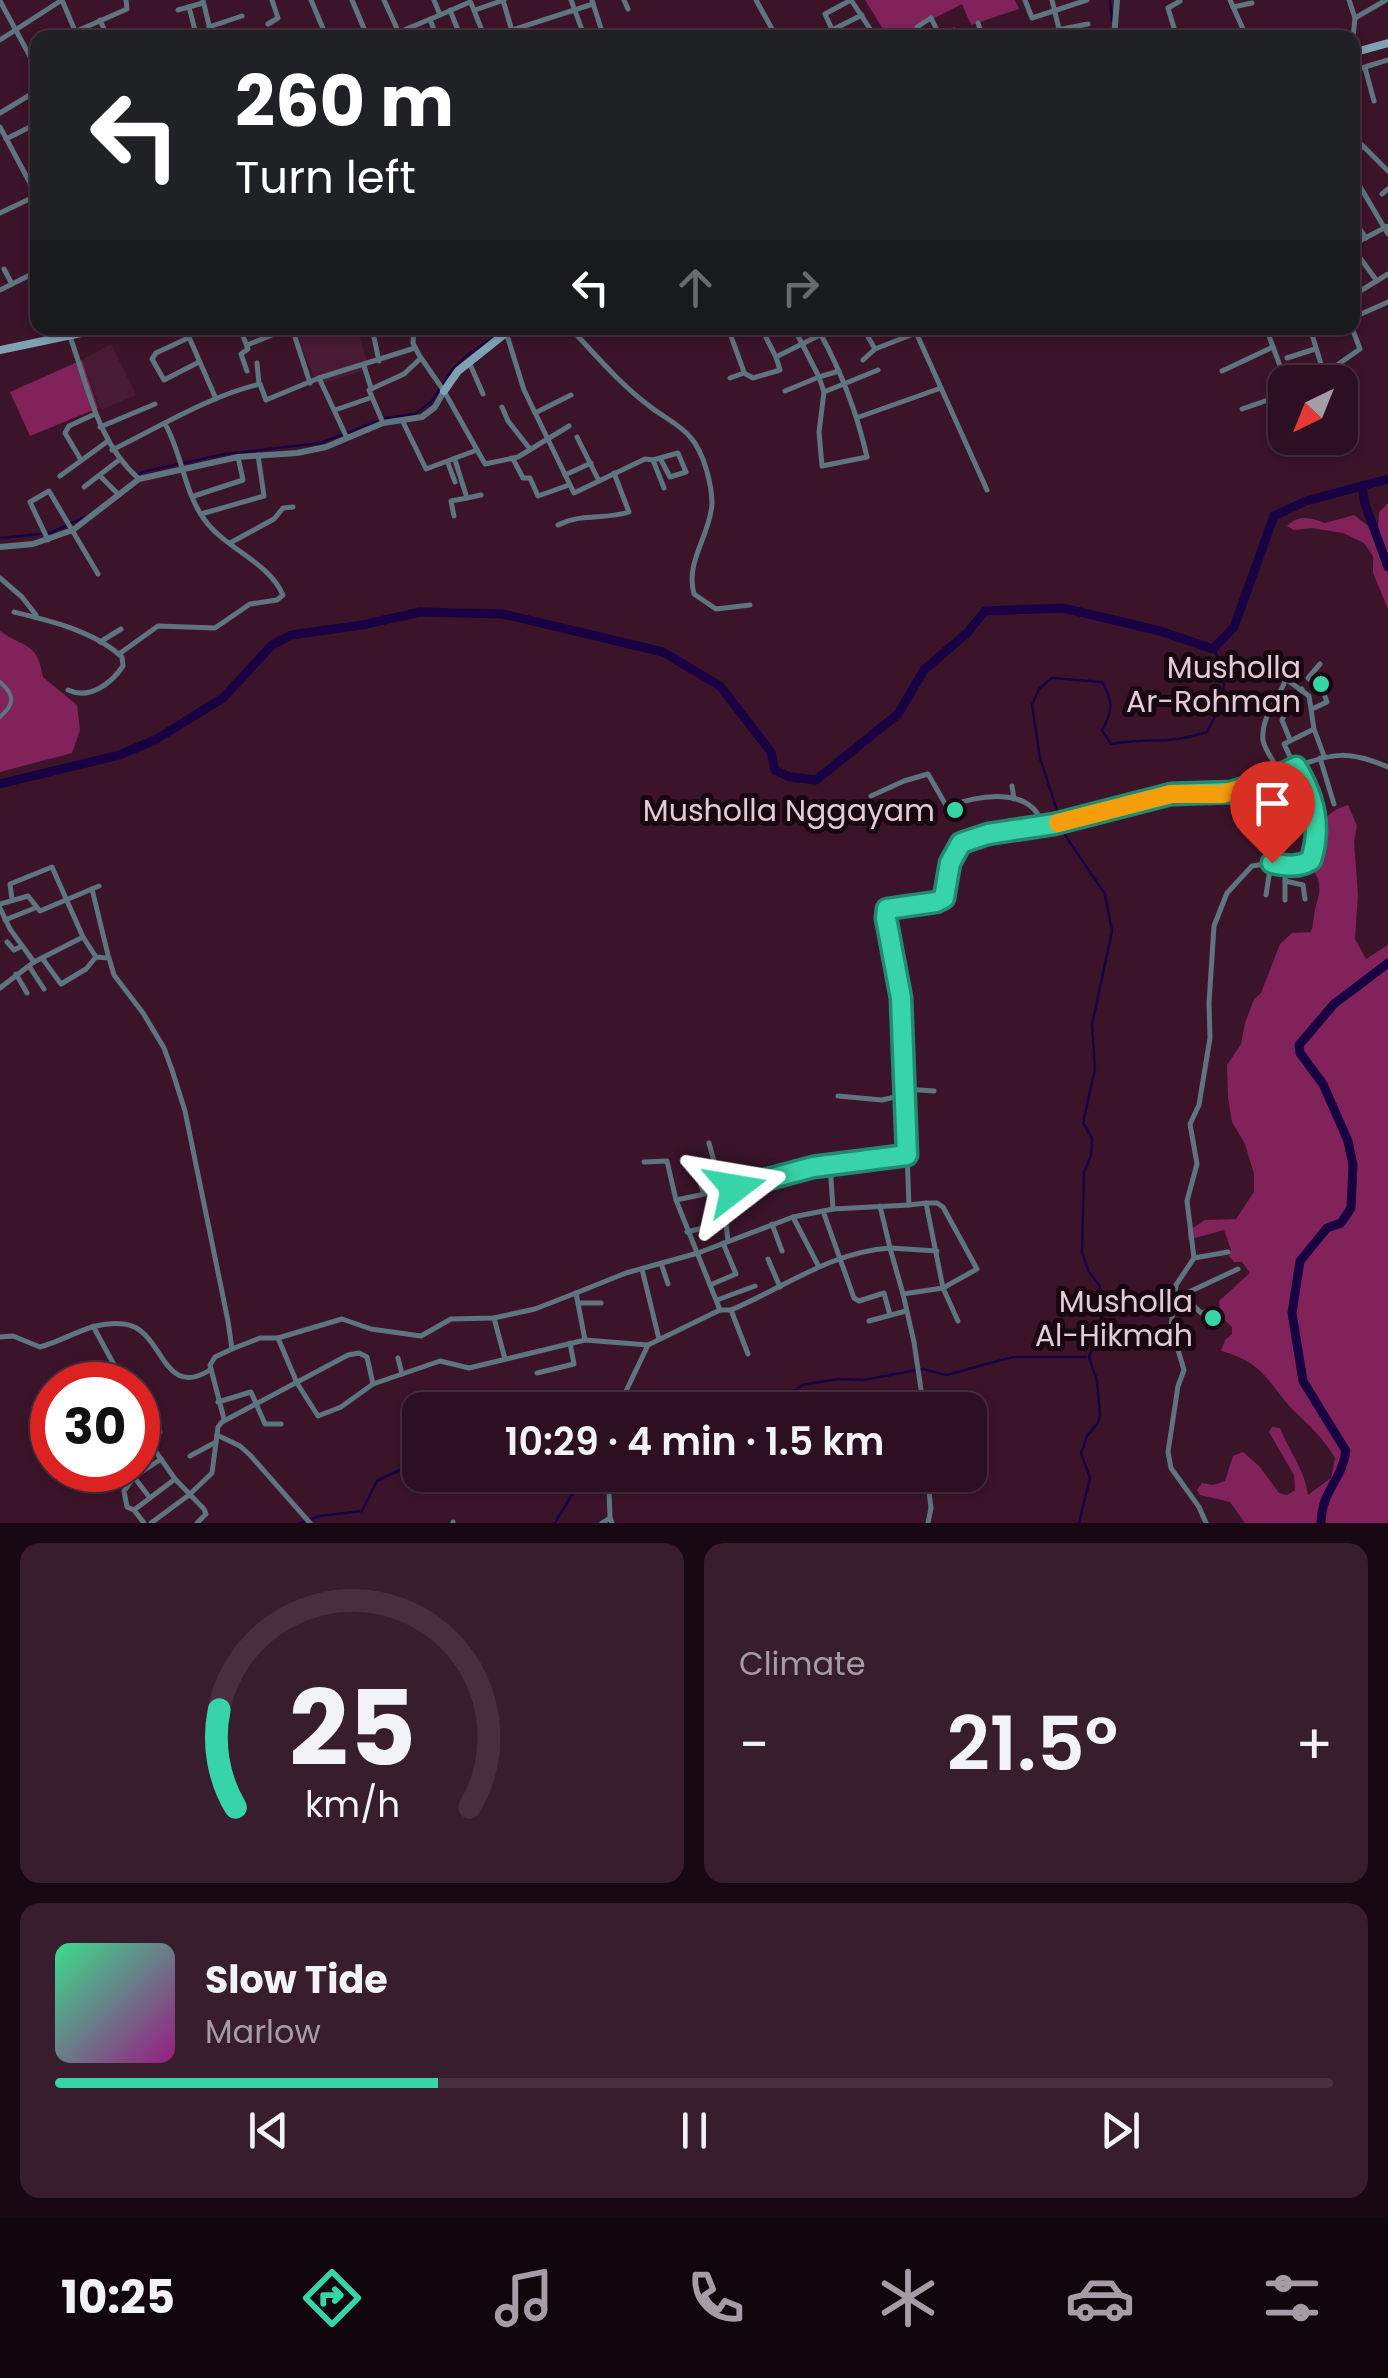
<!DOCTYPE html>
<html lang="en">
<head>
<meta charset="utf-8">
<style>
	:root { --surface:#2c0f20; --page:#381d2d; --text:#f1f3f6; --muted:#a69ca5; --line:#482f3e; --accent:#36d4a7 }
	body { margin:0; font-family:Poppins,sans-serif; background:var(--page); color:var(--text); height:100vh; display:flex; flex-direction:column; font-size:38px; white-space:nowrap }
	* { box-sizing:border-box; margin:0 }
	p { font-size:32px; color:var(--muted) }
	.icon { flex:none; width:55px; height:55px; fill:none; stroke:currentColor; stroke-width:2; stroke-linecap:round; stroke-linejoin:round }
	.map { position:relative; height:1523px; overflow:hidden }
	.details { display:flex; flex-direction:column; gap:20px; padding:20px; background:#180812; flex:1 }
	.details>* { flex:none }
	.top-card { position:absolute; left:30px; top:30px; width:1330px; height:305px; border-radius:20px; box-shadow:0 2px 8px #0004,0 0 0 2px var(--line); background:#202124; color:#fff; overflow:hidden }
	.needle { width:65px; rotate:223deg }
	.fabs { position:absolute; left:1268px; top:365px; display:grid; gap:20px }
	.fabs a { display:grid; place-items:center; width:90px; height:90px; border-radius:20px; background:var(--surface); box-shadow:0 2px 8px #0004,0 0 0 2px var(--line); font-size:50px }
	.speed { position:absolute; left:30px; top:1362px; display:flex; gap:20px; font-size:50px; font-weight:700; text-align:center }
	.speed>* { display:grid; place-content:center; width:130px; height:130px; border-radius:50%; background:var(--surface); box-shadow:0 2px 8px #0004,0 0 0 2px var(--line); line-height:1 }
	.speed .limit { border:15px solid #d22; background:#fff; color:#111 }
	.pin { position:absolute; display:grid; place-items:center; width:85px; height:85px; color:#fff; margin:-102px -42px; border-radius:50% 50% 50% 0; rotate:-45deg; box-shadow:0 0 10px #0007 }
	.pin .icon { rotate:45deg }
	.me { position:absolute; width:110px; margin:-55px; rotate:76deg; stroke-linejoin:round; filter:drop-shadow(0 0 8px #0008) }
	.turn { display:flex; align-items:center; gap:35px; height:210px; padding:0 40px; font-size:45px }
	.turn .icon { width:130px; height:130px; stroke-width:2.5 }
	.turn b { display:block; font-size:70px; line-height:85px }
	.lanes { display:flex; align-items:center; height:95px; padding:0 40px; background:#0003; justify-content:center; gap:50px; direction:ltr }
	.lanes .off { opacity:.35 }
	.big { font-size:75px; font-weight:600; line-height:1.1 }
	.details .card { flex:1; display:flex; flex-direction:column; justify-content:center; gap:15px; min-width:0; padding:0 35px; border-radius:20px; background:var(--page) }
	.details .dial { align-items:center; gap:0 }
	.dial svg { height:260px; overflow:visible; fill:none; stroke:var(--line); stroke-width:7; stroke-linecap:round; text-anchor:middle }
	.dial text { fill:var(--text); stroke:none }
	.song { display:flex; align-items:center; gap:30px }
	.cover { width:120px; height:120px; border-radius:15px; background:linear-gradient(135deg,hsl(150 70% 55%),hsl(310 70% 35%)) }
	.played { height:10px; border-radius:5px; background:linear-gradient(90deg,var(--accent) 30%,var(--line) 30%) }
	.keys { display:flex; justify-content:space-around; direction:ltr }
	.heat { display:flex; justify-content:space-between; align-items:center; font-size:55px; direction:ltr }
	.details .tiles { flex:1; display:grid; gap:20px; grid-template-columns:1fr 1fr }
	.card:last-child { grid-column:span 2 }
	.trip { position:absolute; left:402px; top:1392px; width:585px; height:100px; border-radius:20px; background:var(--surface); box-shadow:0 2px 8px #0004,0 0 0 2px var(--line); font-weight:600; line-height:100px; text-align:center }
	.tab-bar { display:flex; height:160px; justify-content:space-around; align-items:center; background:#12060d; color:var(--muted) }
	.tab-bar .icon { width:70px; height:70px }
	.tab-bar .current { color:var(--accent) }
	.tab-bar b { font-size:45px; color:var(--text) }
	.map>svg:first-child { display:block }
</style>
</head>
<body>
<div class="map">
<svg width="1388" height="1523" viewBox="0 0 1388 1523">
	<rect width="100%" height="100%" fill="#3b142a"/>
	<g fill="#481a34">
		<path d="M294 328H357L369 369 317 385Z"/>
		<path d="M111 344 136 395 101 410 82 360Z"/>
	</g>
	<g fill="#81225a">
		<path d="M865 0H1015L1019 9 971 25 962 4 897 37H888Z"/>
		<path d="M82 360 98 408 30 436 10 392Z"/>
		<path d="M1388 503V609L1373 573V556L1364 543 1343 533 1312 528 1294 530 1287 526C1300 514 1311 518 1325 523L1354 515 1371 528H1378L1379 512Z"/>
		<path d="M0 631C25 649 37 641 43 677L77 705 80 730 72 753 0 772Z"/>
		<path d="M1348 805 1357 826 1354 842 1358 894 1355 939 1366 959 1388 945V1523H1245L1230 1502 1200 1495 1197 1490 1202 1483 1213 1485 1225 1481 1233 1456 1243 1452 1259 1466 1279 1493 1287 1495 1295 1490 1294 1475 1269 1432 1272 1427 1280 1428C1289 1451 1305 1470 1308 1495L1331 1478 1335 1458C1325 1440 1308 1424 1293 1410 1266 1381 1265 1363 1221 1351L1225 1340 1232 1334V1327L1217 1313 1220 1310 1219 1301 1250 1273 1242 1262H1234L1229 1256 1231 1250 1224 1230 1188 1240V1231L1205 1220 1236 1219 1254 1192V1174L1245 1144 1232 1122 1228 1097 1227 1065 1241 1044 1245 1023 1254 999 1261 993 1280 944 1292 933 1311 932C1313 927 1313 921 1314 916 1317 894 1326 890 1311 866 1333 838 1305 819 1348 805Z"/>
	</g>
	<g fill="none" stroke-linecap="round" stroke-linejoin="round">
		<g stroke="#180043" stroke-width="2.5">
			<path d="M1110 0 1112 21"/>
			<path d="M138 475 142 472 225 454 320 443 386 418 415 414 432 401 452 370 464 358 505 329"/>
			<path d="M0 538 50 533 85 517"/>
			<path d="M766 1410 803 1385 837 1379 863 1380 923 1369 946 1375 1013 1357H1086"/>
			<path d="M529 1475H536"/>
			<path d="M300 1523 320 1516 362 1511 377 1481 406 1467 420 1468"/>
			<path d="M555 1523 576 1488 577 1475"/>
			<path d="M1079 1523 1090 1478 1081 1453 1087 1436 1098 1423 1100 1415 1097 1381 1089 1357 1103 1313 1100 1286 1089 1272 1082 1253 1084 1172 1091 1156 1092 1138 1083 1123 1095 1069 1092 1025 1112 931 1105 894 1065 835 1040 758 1032 705 1039 689 1052 678 1102 682C1113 700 1113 712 1102 730L1111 744C1148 737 1170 745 1207 732 1223 704 1233 677 1213 649"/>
		</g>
		<g stroke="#180043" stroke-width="9">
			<path d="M1362 486 1365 504 1388 567"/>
			<path d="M0 784 119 755 155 740 223 698 272 645 291 635 362 625 420 612 503 614 663 652 720 686 771 752 775 770 790 777 816 780 898 714 924 670 967 633 985 611 1063 608 1160 631 1213 649 1234 627 1274 516 1306 501 1388 479"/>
			<path d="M1321 1523C1322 1489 1341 1483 1346 1451L1303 1381 1292 1313 1300 1261 1327 1228 1341 1223 1351 1208 1353 1165 1348 1141 1323 1084 1300 1053 1299 1045 1334 1004 1388 963"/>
		</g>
		<path stroke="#5e747f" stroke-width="4" d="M0 682C15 695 15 704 0 717"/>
		<g stroke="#5e747f" stroke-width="5">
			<path d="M203 0 212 38"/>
			<path d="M311 0 327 38"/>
			<path d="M352 0 368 38"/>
			<path d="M384 0 399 33"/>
			<path d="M434 0 440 15 470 2"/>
			<path d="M503 0 514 38"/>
			<path d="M571 0 585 38"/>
			<path d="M592 0 604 38"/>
			<path d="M624 0 628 9"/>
			<path d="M756 0 777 38"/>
			<path d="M851 0 876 38"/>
			<path d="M1025 0 1032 18 1087 0"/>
			<path d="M1052 0 1059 29"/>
			<path d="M1230 0 1247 38"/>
			<path d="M1349 0 1355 18 1352 46"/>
			<path d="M0 1 38 71"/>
			<path d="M471 3 485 38"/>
			<path d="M189 7 197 38"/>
			<path d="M1233 7 1252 3"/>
			<path d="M178 10 203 3"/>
			<path d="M450 10 461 38"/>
			<path d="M475 10 504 0"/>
			<path d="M1355 18 1386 0"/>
			<path d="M430 19 437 38"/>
			<path d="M100 20 108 38"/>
			<path d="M978 23 983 38"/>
			<path d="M268 24 278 18 272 0"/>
			<path d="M209 27 242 16"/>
			<path d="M832 30 862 15"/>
			<path d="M954 30 957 38"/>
			<path d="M77 31 127 9 126 0"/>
			<path d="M1036 34 1088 24"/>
			<path d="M385 38 440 15"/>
			<path d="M487 38 593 4"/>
			<path d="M836 38 825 14 851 0"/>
			<path d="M922 38 917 27 931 18 941 38"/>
			<path d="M1177 38 1168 8 1180 1"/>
			<path d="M0 40 62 0 78 38"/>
			<path d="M1365 68 1374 101"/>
			<path d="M1352 71 1388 60"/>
			<path d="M0 113 38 90"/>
			<path d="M0 127 30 183 38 223"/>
			<path d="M1352 135 1388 171"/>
			<path d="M6 139 38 123"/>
			<path d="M1352 154 1363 147"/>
			<path d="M1352 173 1388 234"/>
			<path d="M1382 194 1388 189"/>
			<path d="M0 213 38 195"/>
			<path d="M1352 218 1366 238"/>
			<path d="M1352 245 1388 226"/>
			<path d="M1352 247 1377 281"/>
			<path d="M4 269 12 284"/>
			<path d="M0 290 38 271"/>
			<path d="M1352 296 1388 274"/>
			<path d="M1352 318 1388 302"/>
			<path d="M67 328C87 381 95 440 139 479"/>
			<path d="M185 328 216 399"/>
			<path d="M240 328 248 349 241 354 247 371"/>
			<path d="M292 328 310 383"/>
			<path d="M372 328 379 361"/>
			<path d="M414 328 413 343 419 355 444 391 485 464 518 457 569 426"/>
			<path d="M489 328 495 334"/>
			<path d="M570 328C595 354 619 383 648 405 661 416 680 424 691 438 704 453 712 485 712 504 710 536 685 561 694 594L716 609 750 605"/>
			<path d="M728 328 744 372"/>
			<path d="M761 328 776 357 834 328"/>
			<path d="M863 328 875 349"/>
			<path d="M914 328 987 490"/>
			<path d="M1266 328 1286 382"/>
			<path d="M1310 328 1324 374 1360 349 1352 328"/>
			<path d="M506 332 524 390 574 493 645 459 653 460 664 488"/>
			<path d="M820 333C842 373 857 413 867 457L822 466 819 432 824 392 878 370"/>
			<path d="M188 338 156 353 152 359 164 380 199 362"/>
			<path d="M247 345 272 335"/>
			<path d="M1287 358 1315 349"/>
			<path d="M863 360 875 349 916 333"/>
			<path d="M469 362 483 394"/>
			<path d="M257 363 259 384"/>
			<path d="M364 366 371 388"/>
			<path d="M1222 371 1273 347"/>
			<path d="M319 378 347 438"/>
			<path d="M730 378 744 373 753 378 780 370 776 357"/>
			<path d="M1310 382 1324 374"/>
			<path d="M785 391 819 377 794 328"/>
			<path d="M824 392 819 377 839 371"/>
			<path d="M502 407 508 421 530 449"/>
			<path d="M1242 409 1285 394"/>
			<path d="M335 410 370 398"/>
			<path d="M535 413 571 395"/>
			<path d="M859 417 941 388"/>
			<path d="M403 422 426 469 477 450"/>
			<path d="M383 423 369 390 404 374 421 358"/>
			<path d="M100 427 155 404"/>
			<path d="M577 437 599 481"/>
			<path d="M112 450C159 427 209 396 260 384L266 400 319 378 415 348"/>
			<path d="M513 459 523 478H530L538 496 569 485"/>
			<path d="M81 460 65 433 69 426 95 414"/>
			<path d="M653 460 678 453 686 472 670 477 661 460"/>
			<path d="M448 463 455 482"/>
			<path d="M565 475 591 463"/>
			<path d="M60 476 108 441"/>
			<path d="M100 476 119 495"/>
			<path d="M84 487 119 460"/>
			<path d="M194 496 243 480 238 457"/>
			<path d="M467 498 481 495"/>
			<path d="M201 514 264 496 258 455"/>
			<path d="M454 516 451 501 467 498 455 460"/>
			<path d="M558 525C581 513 605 520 629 512L614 473"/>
			<path d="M48 540 30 502 49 491 98 574"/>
			<path d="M230 543 274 519 283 508 293 507"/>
			<path d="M0 578 22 597 36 615"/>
			<path d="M14 612C51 621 94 631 122 657L123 666C111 684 89 700 68 690"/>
			<path d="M100 642 121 629"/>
			<path d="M119 654 158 626 215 628 250 604 277 600 283 595C267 560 225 549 204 519 184 492 182 453 165 424"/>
			<path d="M1286 679 1309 696 1314 729 1324 756"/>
			<path d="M1289 702 1302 689"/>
			<path d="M1287 709 1282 720 1290 740"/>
			<path d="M1312 709 1327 702 1323 691 1308 678 1320 664"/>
			<path d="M1314 729 1284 744 1295 767C1334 752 1350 751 1388 767"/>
			<path d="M1320 758 1334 804"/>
			<path d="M1282 775C1277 766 1264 750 1263 740 1260 712 1287 693 1288 667"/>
			<path d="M1012 786 1014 799"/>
			<path d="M871 796 904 781 928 774 947 807C976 796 1033 784 1043 827"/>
			<path d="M1285 866V900"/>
			<path d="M1285 881 1303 885 1305 899"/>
			<path d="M92 889 108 955"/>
			<path d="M1266 895 1271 863"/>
			<path d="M12 899 10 884 52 867 83 937 96 957 109 958 114 975 143 1013 164 1048 172 1070 185 1111 228 1321 232 1349 215 1357 210 1365 224 1419"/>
			<path d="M0 904 28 896 40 911 99 886"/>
			<path d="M0 908 10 929 34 962"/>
			<path d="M5 920 35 908"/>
			<path d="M7 942 14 950 22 946"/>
			<path d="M42 958 61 984 86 969 96 957"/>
			<path d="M29 966 44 989"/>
			<path d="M16 974 27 993"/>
			<path d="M0 988 34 962 83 937"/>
			<path d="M905 1089 934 1091"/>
			<path d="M838 1096 882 1100 904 1095"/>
			<path d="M709 1143 722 1191 728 1241"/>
			<path d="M644 1162 667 1161 676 1200"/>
			<path d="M830 1164 833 1209"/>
			<path d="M725 1168 735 1187"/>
			<path d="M697 1174 704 1194"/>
			<path d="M926 1203H937L943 1207 977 1269 943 1288 958 1321"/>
			<path d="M909 1205 926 1203 943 1288 903 1294 914 1342 924 1410"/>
			<path d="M823 1211 854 1298 859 1301 884 1293 890 1315"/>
			<path d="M793 1217 818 1265"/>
			<path d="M772 1224 782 1251"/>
			<path d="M687 1232 726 1222"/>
			<path d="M1194 1258 1228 1252"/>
			<path d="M768 1259 780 1287"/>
			<path d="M661 1263 668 1284"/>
			<path d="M642 1269 659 1339"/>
			<path d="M710 1285 736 1274 723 1243"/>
			<path d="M903 1294 890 1248 937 1251"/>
			<path d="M1184 1296 1201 1313 1216 1309"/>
			<path d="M1174 1299 1238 1269"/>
			<path d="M717 1300 755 1286"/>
			<path d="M579 1303H601"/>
			<path d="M720 1310H731L748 1354"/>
			<path d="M731 1310C785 1287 831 1252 890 1248L880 1206"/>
			<path d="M494 1318 505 1359"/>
			<path d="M869 1321 906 1311"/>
			<path d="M93 1326 125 1385"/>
			<path d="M0 1337 13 1336 40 1347C70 1339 91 1320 124 1324 164 1328 161 1401 210 1370"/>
			<path d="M278 1338 342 1319 371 1329 421 1336 451 1319 494 1318 535 1309 576 1293"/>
			<path d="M585 1340 648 1345 720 1310 676 1200 758 1183 813 1167 906 1155"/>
			<path d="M232 1349 260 1338H278L297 1383 318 1416 341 1407 373 1384"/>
			<path d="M398 1358 402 1374"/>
			<path d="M537 1373 574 1364 570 1343"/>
			<path d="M218 1402 251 1392 265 1424H281"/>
			<path d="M617 1410 648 1345"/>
			<path d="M217 1435 240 1446 250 1455 310 1523"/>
			<path d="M145 1440 160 1432 153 1413"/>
			<path d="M138 1441 149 1442 175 1479 204 1509 206 1514 197 1523"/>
			<path d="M190 1456 216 1442"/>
			<path d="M602 1475 609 1489 610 1518"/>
			<path d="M927 1475 931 1508 928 1523"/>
			<path d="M134 1477 150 1498"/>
			<path d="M134 1510 175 1479"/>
			<path d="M453 1522V1523"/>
			<path d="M144 1523 134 1510 127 1507 124 1491 134 1477 161 1459"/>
			<path d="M151 1523 189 1495 212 1473 218 1427 222 1422 348 1355 359 1353 367 1357 373 1384 440 1361 469 1368 585 1340 576 1293 626 1273 698 1253 793 1217 833 1209 909 1205 901 998 886 925 887 909 936 902 944 897V880L952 854 970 838 1054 825 1171 794 1232 793 1272 779 1295 767C1314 797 1322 826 1311 859L1287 866 1271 863 1252 866 1227 893 1214 926 1209 1003 1210 1038 1199 1105 1190 1124 1197 1164 1187 1201 1194 1258 1176 1285 1171 1326 1184 1370 1178 1386 1168 1452 1171 1468 1199 1507 1206 1523"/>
			<path d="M602 1523 610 1518 612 1523"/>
		</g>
		<g stroke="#5e747f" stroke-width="6">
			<path d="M1114 38 1117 0"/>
			<path d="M0 547 33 544 73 530 139 479 238 457 297 453 326 447 383 423 422 417 435 407 444 391"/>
		</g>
		<g stroke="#7ea2b3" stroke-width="8">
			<path d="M1352 53 1388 43"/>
			<path d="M694 328H708"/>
			<path d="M0 350 105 328"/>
			<path d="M444 391 458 371 512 328"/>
		</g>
	</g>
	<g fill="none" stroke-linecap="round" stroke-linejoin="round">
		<defs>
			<path id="route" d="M735 1188 813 1167 907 1155 901 998 886 918 887 909 936 902 944 898 950 863 961 843 988 834 1054 824 1171 794 1232 792 1272 779 1296 767C1314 796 1322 826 1311 860 1299 868 1285 866 1272 863"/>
		</defs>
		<use href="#route" stroke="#238a6d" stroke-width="25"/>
		<use href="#route" stroke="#36d4a7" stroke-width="18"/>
		<path stroke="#f59e0b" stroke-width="18" d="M1058 823 1171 794H1222L1258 784"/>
	</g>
	<g fill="#36d4a7" stroke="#180710" stroke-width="4">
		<circle cx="1321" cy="684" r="10"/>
		<circle cx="955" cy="810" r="10"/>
		<circle cx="1213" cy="1318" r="10"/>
	</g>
	<g text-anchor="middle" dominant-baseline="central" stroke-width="10" stroke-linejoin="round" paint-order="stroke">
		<g font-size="30" fill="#e4c9d6" stroke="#180710" text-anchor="end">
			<text x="1301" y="667">Musholla<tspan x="1301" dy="34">Ar-Rohman</tspan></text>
			<text x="935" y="810">Musholla Nggayam</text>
			<text x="1193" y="1301">Musholla<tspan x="1193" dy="34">Al-Hikmah</tspan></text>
		</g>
	</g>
</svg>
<div class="fabs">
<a><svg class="needle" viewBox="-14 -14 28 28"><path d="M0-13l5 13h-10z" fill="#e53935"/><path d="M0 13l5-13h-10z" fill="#a69ca5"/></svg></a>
</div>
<div class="speed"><div class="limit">30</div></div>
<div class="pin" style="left:1272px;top:863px;background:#d93025"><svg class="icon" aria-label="arrive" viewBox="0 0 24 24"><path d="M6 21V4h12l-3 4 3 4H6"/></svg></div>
<svg class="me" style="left:735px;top:1188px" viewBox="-20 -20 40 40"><path d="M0-17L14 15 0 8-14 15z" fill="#36d4a7" stroke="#fff" stroke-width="4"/></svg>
<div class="trip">10:29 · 4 min · 1.5 km</div>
<div class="top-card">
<div class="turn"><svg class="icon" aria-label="left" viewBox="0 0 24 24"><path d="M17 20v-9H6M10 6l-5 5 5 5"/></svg><div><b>260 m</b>Turn left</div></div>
<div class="lanes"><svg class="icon" aria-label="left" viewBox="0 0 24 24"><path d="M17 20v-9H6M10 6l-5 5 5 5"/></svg><svg class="icon off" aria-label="ahead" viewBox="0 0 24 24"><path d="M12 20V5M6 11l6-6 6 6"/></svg><svg class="icon off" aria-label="right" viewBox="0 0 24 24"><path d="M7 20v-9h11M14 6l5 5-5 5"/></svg></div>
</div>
</div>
<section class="details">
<div class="tiles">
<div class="card dial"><svg viewBox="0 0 100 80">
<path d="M14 69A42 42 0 1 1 86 69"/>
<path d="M14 69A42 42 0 0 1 9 39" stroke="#36d4a7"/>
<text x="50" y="56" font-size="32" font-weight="700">25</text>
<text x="50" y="72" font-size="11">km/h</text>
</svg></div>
<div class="card"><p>Climate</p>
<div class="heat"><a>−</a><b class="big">21.5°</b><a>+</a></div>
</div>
<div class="card">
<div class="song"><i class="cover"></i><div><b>Slow Tide</b><p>Marlow</p></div></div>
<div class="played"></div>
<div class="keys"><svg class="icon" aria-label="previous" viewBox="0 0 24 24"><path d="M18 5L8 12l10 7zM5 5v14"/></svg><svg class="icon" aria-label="pause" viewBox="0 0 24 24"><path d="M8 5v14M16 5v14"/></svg><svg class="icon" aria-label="next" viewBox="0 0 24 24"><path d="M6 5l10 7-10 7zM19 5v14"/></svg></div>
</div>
</div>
</section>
<nav class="tab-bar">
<b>10:25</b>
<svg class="icon current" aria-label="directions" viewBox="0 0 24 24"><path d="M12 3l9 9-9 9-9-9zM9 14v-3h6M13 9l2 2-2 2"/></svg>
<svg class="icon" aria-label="music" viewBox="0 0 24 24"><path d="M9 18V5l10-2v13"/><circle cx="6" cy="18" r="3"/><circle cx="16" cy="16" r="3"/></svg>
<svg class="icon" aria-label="phone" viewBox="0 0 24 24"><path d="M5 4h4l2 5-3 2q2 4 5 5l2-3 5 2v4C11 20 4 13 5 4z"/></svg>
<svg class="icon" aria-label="climate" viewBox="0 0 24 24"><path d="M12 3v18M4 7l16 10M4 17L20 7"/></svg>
<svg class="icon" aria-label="car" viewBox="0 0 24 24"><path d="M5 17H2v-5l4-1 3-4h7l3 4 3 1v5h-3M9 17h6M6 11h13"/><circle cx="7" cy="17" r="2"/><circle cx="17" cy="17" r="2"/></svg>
<svg class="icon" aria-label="filters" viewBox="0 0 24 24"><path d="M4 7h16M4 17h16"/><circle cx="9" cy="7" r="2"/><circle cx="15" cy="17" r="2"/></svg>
</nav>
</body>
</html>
